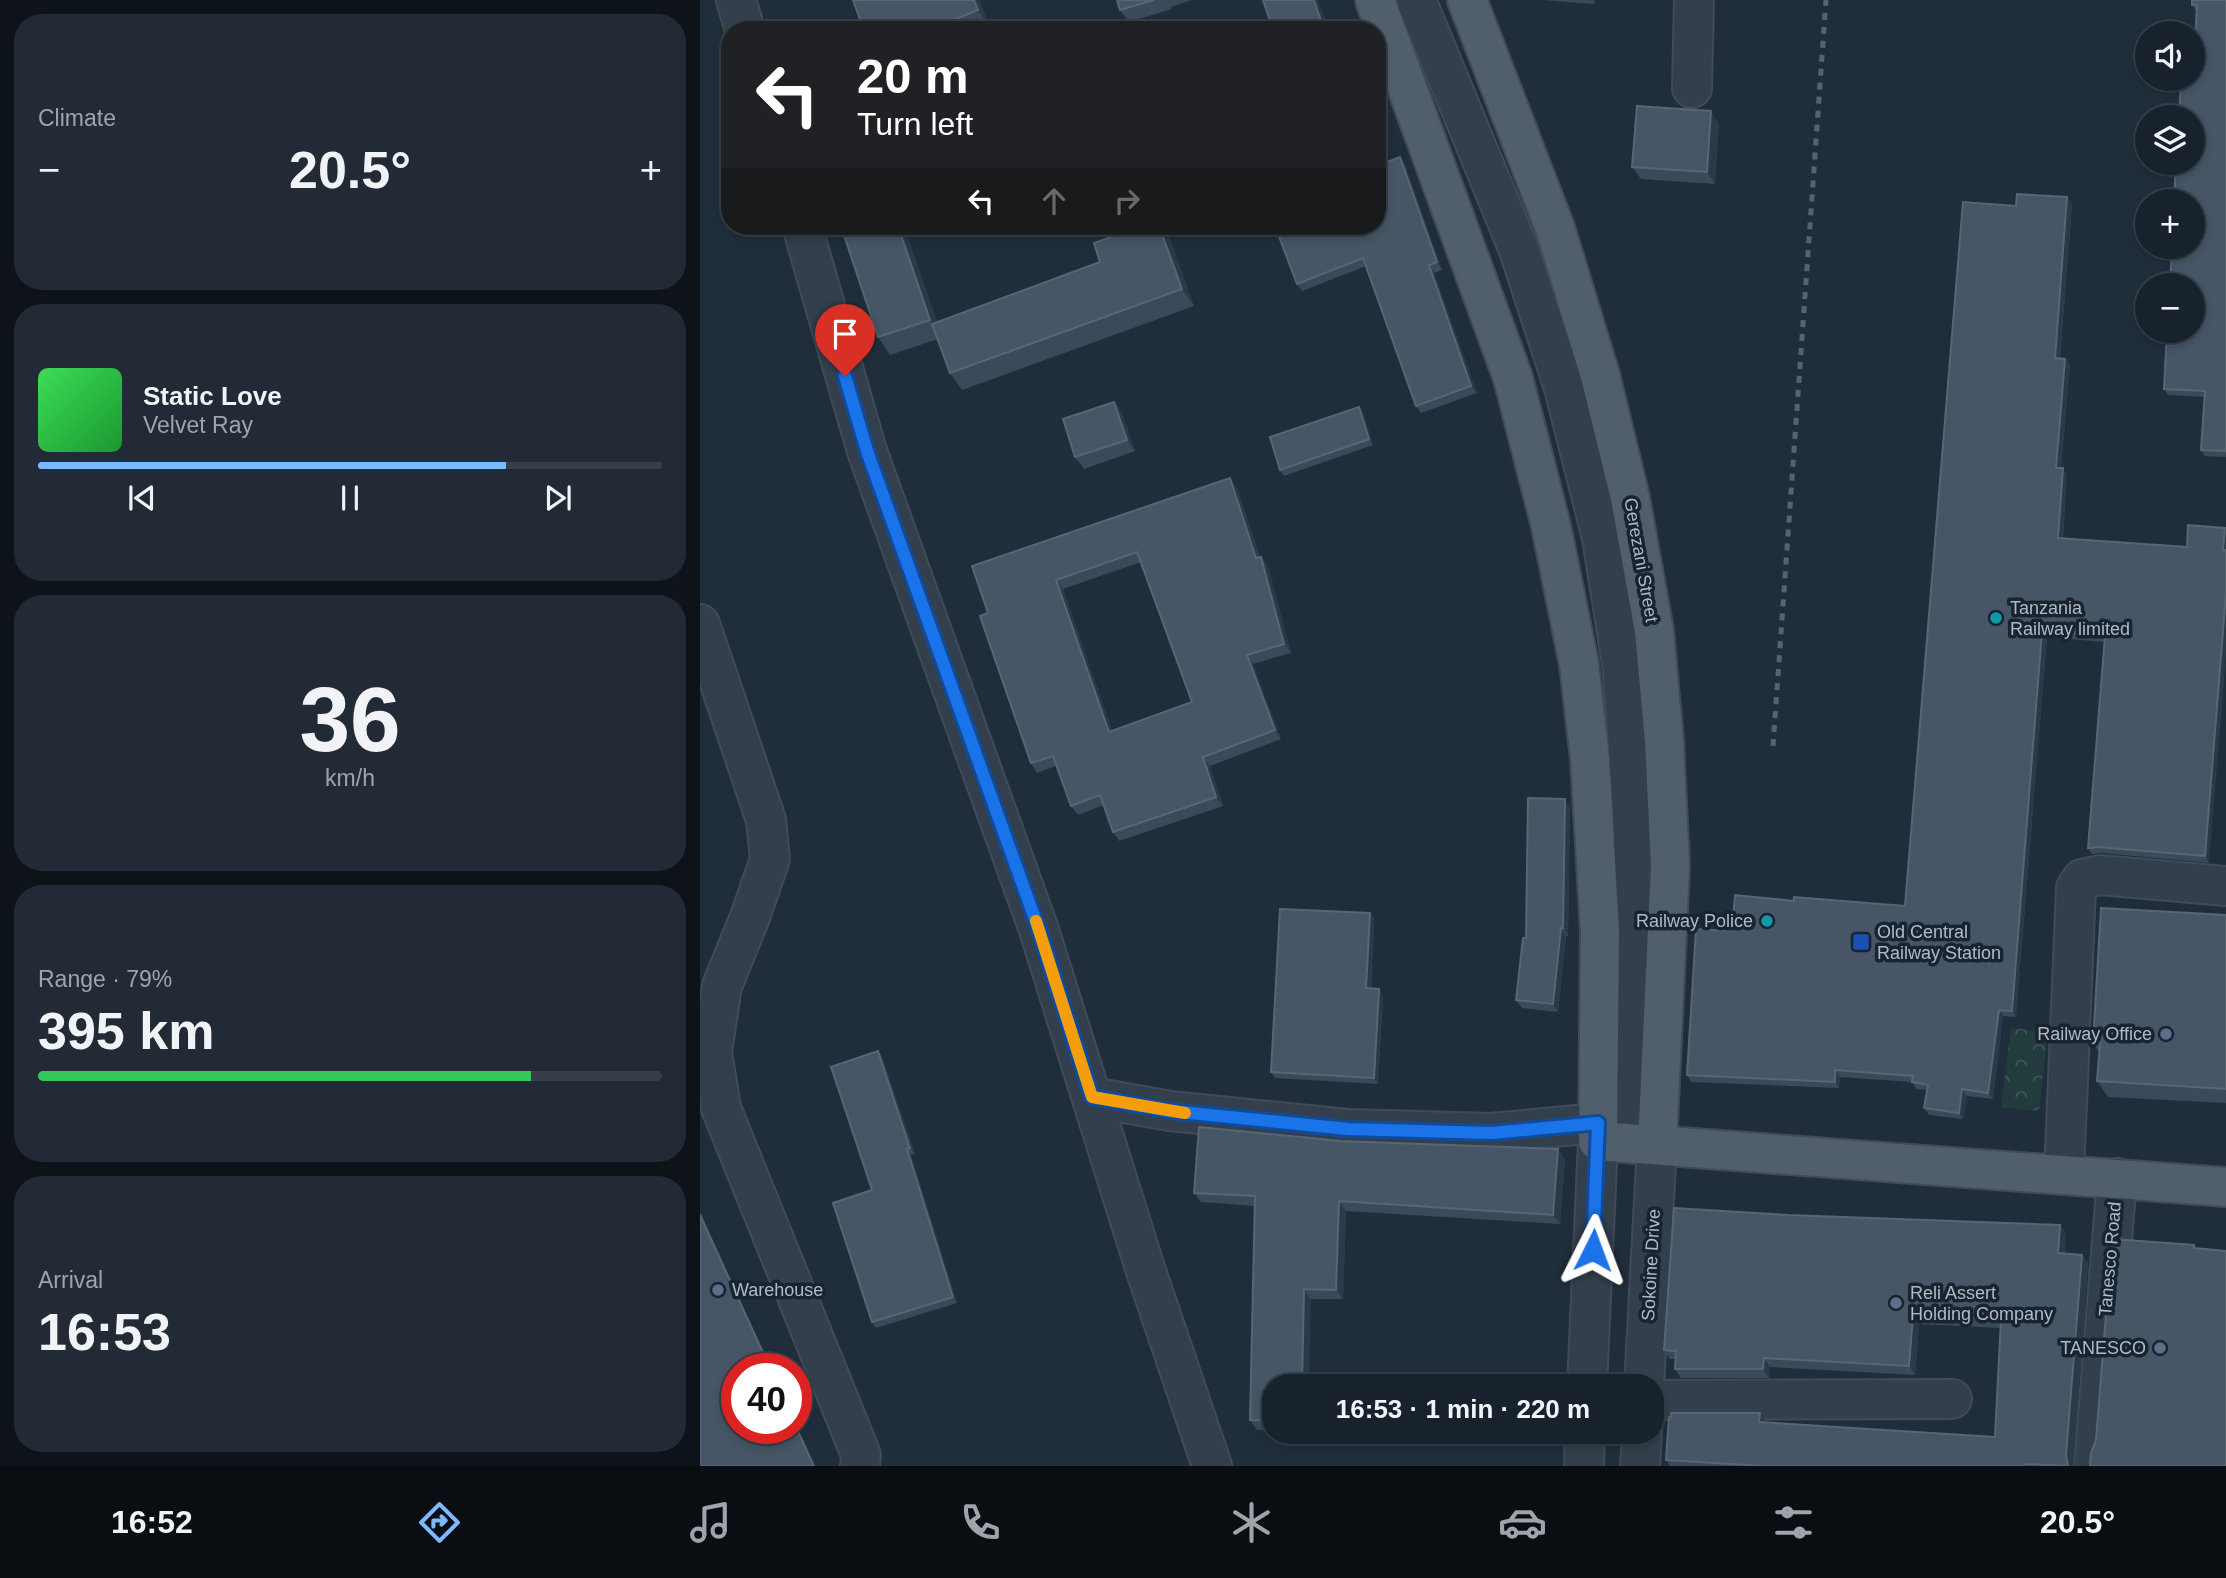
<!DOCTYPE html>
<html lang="en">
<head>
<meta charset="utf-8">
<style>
	:root { --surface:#18222d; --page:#212a35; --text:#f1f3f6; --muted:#9fa4aa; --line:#363f49; --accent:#7cb9ff }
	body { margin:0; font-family:Helvetica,sans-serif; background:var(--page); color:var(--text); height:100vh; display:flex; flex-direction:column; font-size:26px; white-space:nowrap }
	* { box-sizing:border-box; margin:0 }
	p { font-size:23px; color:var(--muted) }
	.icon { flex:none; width:38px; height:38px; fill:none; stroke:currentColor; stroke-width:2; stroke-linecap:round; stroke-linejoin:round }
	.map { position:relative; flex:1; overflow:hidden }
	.panel { display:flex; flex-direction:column; gap:14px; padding:14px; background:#0d1319; width:700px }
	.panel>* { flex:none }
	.guide { position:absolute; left:21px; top:21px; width:665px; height:214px; border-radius:28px; box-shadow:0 4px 10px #0003,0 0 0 2px var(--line); background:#202124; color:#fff; overflow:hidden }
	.buttons { position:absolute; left:1435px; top:21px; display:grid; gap:14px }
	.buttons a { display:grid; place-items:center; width:70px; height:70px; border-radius:50%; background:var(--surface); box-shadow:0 4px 10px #0003,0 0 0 2px var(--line); font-size:35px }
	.speed { position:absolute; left:21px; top:1353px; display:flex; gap:14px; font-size:35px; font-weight:700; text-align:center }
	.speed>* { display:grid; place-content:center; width:91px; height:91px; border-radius:50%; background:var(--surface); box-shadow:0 4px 10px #0003,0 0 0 2px var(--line); line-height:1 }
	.speed .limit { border:10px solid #d22; background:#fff; color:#111 }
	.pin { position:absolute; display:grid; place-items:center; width:60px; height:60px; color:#fff; margin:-72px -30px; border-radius:50% 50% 50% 0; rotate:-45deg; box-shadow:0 0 7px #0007 }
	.pin .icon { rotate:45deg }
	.me { position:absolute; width:77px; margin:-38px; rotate:3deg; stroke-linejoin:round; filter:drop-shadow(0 0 5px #0008) }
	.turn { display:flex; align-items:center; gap:24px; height:147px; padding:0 21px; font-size:32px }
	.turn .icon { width:91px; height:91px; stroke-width:2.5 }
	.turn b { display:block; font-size:49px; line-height:60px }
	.lanes { display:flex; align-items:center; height:66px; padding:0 21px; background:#0003; justify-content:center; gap:35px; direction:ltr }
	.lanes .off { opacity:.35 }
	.big { font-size:52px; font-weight:700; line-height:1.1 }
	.panel .widget { flex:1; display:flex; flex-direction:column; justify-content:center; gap:10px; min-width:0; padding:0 24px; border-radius:28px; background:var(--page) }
	.panel .dial { align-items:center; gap:0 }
	.dial b { font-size:91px; line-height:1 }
	.song { display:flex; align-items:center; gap:21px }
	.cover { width:84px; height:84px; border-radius:10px; background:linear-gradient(135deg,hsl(130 70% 55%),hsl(130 70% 35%)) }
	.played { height:7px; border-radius:4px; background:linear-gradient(90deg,var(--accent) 75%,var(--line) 75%) }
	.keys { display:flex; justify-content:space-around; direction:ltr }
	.heat { display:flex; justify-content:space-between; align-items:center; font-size:38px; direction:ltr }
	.charge { height:10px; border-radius:5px; background:linear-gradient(90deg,#34c759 79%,var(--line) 0) }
	.trip { position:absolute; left:562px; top:1374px; width:402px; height:70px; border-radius:28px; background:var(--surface); box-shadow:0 4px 10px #0003,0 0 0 2px var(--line); font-weight:700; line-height:70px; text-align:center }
	.tab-bar { display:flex; height:112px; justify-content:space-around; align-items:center; background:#0a0e12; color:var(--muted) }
	.tab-bar .icon { width:49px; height:49px }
	.tab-bar .active { color:var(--accent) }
	.tab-bar b { font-size:32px; color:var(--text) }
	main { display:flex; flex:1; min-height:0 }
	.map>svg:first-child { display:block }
</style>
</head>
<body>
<main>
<section class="panel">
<div class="widget"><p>Climate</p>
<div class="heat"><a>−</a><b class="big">20.5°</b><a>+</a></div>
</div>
<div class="widget">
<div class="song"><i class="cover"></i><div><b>Static Love</b><p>Velvet Ray</p></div></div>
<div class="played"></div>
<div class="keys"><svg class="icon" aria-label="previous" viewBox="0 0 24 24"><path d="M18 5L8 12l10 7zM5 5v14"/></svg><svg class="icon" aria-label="pause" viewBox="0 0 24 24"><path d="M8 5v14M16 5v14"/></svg><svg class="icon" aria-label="next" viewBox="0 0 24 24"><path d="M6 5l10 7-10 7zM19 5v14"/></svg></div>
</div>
<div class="widget dial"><b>36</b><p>km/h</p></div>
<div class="widget"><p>Range · 79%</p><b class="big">395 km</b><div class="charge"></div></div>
<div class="widget"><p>Arrival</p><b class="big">16:53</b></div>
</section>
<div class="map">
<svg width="1526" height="1466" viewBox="0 0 1526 1466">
	<defs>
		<pattern id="forest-crowns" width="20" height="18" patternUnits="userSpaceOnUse" patternTransform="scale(1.75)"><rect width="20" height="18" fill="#223c3d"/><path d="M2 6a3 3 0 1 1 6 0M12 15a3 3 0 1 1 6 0" fill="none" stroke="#405658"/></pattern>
	</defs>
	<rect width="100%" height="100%" fill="#202e3c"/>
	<path fill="url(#forest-crowns)" d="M1311 1028 1348 1032 1339 1111 1301 1107Z"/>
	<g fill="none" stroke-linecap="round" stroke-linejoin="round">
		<defs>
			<g id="minor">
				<path d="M36 0 45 30"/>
				<path d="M716 0 819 250 864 388 902 538 923 670 933 825 934 935 929 1143"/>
				<path d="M992 88 994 0"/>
				<path d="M102 226 167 451 339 930 445 1268 512 1466"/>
				<path d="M0 624 66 820 70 859 50 917 22 986 12 1052 21 1108 161 1455 160 1466"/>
				<path d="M392 1097 470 1111 648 1129 791 1133 898 1123"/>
				<path d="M1364 1175 1376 888 1382 879 1400 875 1526 886"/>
				<path d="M887 1386 898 1141"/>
				<path d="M944 1386 957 1145"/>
				<path d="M952 1400 1252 1399"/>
				<path d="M884 1466 885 1432"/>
				<path d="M940 1466 942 1432"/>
				<path d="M1394 1466 1417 1178"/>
			</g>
			<g id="major">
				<path d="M675 0 813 378 851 526 879 664 890 759 900 931 898 1141 1526 1187"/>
				<path d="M767 0 855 228 900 375 930 498 954 631 964 741 970 865 957 1145"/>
			</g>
		</defs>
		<use href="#minor" stroke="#404b58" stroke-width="42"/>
		<use href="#major" stroke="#404b58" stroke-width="42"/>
		<use href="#minor" stroke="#333f4c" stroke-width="38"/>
		<use href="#major" stroke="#515f6c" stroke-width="38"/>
		<path stroke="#556473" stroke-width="5" stroke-dasharray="7 7" stroke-linecap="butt" d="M1073 746 1126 0"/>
	</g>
	<g fill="#3a4a5a" fill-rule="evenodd">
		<path d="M279 0 290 27 284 30H164Z"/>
		<path d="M417 0H492L471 7 472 9 429 22 420 10Z"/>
		<path d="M842 0H895L894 4Z"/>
		<path d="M1526 0V457L1505 456 1501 450 1504 397 1468 395 1464 389 1493 79 1496 11 1492 5Z"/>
		<path d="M1019 123 1015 184 941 179 932 167Z"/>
		<path d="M700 157 705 165 742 270 734 273 777 393 721 413 716 406 666 266 602 291 597 284Z"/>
		<path d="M1367 197 1372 204 1360 358 1365 359 1370 365 1361 468H1363L1367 475 1363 538 1509 863 1402 853 1392 854 1388 848 1404 642 1347 637 1316 1017 1303 1016 1293 1099 1267 1096 1263 1119 1229 1115 1224 1108 1227 1090 1216 1089 1212 1082 1140 1077 1139 1088 991 1082 987 1075 1032 931 1094 901 1205 906 1316 206Z"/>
		<path d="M204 226 237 322 400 262 441 226H461L469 237 494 306 262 390 250 373 238 339 190 355 178 337Z"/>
		<path d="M559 226H575L562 230Z"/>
		<path d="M414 402 422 413 435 451 384 469 375 457Z"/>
		<path d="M659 407 663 413 673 445 584 476 580 470Z"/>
		<path d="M537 488 560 557H561L568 566 591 653 553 664 581 739 510 766 523 806 419 841 413 832 404 805 378 815 371 806 356 766 337 773 331 763 288 613ZM441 562 492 702 412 731 363 589Z"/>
		<path d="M870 807 868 936H866L858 1012 822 1008 816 1000 826 938Z"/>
		<path d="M670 913 674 919 671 988 683 995 678 1084 575 1078 571 1072Z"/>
		<path d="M1526 915V1103L1408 1097 1397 1081 1399 1052 1393 1043Z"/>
		<path d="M178 1051 182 1057 215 1154 211 1155 257 1303 176 1328 172 1322V1190Z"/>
		<path d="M640 1141 865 1159 860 1224 646 1211 643 1299H611L574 1386V1430H557L550 1420 555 1206 501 1202 494 1193Z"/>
		<path d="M1088 1215 1360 1225 1366 1234 1365 1253 1382 1255 1388 1263 1373 1466H970L966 1460 971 1417 1060 1413 1066 1423 1295 1437 1301 1328 1219 1324 1215 1375 1070 1367 1069 1378H981L975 1369 976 1359H970L964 1350Z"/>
	</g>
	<g fill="#2a3a49">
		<path d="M274 0H279L290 27 278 10Z"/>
		<path d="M614 0H618L629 30H624Z"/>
		<path d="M1011 111 1019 123 1015 184 1007 172Z"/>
		<path d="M700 157 705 165 742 270 737 262Z"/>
		<path d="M1367 197 1372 204 1359 364 1355 358Z"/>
		<path d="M198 226H204L242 337 230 320Z"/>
		<path d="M459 226H461L469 237 494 306 482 289Z"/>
		<path d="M729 265 734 273 777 393 771 386Z"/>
		<path d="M1365 359 1370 365 1360 475 1356 468Z"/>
		<path d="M414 402 422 413 435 451 427 440Z"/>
		<path d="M659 407 663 413 673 445 669 439Z"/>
		<path d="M1363 468 1367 475 1362 544 1358 538Z"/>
		<path d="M530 478 537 488 563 567 556 558Z"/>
		<path d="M1525 528 1526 530V554L1523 550Z"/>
		<path d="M561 557 568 566 591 653 584 644Z"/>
		<path d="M356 580 363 589 416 742 409 732Z"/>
		<path d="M1526 594V657L1509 863 1505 856Z"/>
		<path d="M1342 631 1347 637 1316 1017 1312 1011Z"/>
		<path d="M547 655 553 664 581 739 575 730Z"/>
		<path d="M503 757 510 766 523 806 516 797Z"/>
		<path d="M865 799 870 807 868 936 863 928Z"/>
		<path d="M670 913 674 919 670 994 666 988Z"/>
		<path d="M861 928 866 936 858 1012 853 1004Z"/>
		<path d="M679 989 683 995 678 1084 674 1078Z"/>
		<path d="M1299 1010 1303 1016 1293 1099 1288 1093Z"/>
		<path d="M178 1051 182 1057 215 1154 210 1148Z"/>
		<path d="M1135 1070 1140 1077 1139 1088 1135 1082Z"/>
		<path d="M1262 1089 1267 1096 1263 1119 1259 1113Z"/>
		<path d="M207 1149 211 1155 257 1303 253 1297Z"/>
		<path d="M858 1149 865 1159 860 1224 853 1215Z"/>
		<path d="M639 1201 646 1211 643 1299 636 1290Z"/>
		<path d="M0 1211 71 1368H70L0 1215Z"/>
		<path d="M1360 1225 1366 1234 1364 1262 1358 1253Z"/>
		<path d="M1382 1255 1388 1263 1373 1466H1368L1366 1455Z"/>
		<path d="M604 1289 611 1299 609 1386H602Z"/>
		<path d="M1213 1315 1219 1324 1215 1375 1209 1366Z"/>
		<path d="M1064 1358 1070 1367 1069 1378 1063 1369Z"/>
		<path d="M1060 1413 1066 1421 1065 1431 1059 1422Z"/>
		<path d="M96 1424 115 1466H114L96 1427Z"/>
	</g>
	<g fill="#465666" stroke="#566675" stroke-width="2" fill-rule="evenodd">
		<path d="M153 0H274L278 10 230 30H164Z"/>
		<path d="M417 0H454L420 10Z"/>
		<path d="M563 0H614L624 30H573Z"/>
		<path d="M1492 0H1526V451L1501 450 1505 391 1464 389 1467 331H1493V285H1470L1472 247H1493V201H1474L1476 163H1493V117H1479L1481 79H1493L1497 5H1492Z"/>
		<path d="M937 106 1011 111 1007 172 932 167Z"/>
		<path d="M700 157 737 262 729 265 771 386 716 406 663 258 597 284 575 226H677V166Z"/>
		<path d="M1317 194 1367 197 1355 358 1365 359 1356 468H1363L1358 538 1487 547 1488 525 1525 528 1523 550H1526V594L1505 856 1397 847 1388 848 1405 636 1342 631 1312 1011 1299 1010 1288 1093 1262 1089 1259 1113 1224 1108 1228 1085 1212 1082 1213 1076 1135 1070V1082L987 1075 996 929 1032 931 1035 895 1094 901V897L1205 906 1263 202 1316 206Z"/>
		<path d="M141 226H198L230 320 178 337Z"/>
		<path d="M441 226H459L482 289 250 373 232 324 400 262 394 243Z"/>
		<path d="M414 402 427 440 375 457 363 419Z"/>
		<path d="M659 407 669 439 580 470 570 437Z"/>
		<path d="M530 478 556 558 561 557 584 644 547 655 575 730 503 757 516 797 413 832 400 795 371 806 353 756 331 763 280 616 288 613 272 566ZM437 552 492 702 409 732 356 580Z"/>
		<path d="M828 798 865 799 863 928H861L853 1004 816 1000 823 938H826Z"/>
		<path d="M1401 908 1526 915V1089L1397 1081 1400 1043H1393Z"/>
		<path d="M580 909 670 913 666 988 679 989 674 1078 571 1072Z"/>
		<path d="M178 1051 210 1148 207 1149 253 1297 172 1322 133 1203 172 1190 131 1067Z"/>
		<path d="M499 1127 640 1141 858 1149 853 1215 639 1201 636 1290 604 1289 602 1386H574V1421L550 1420 555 1196 494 1193Z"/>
		<path d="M974 1208 1088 1215 1360 1225 1358 1253 1382 1255 1366 1455 1368 1466 1324 1464V1466H1062L966 1460 969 1417H971V1413H1060L1059 1422 1295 1437 1301 1319 1213 1315 1209 1366 1064 1358 1063 1369H975L976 1351 964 1350Z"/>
		<path d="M0 1215 70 1368H37V1428L96 1427 114 1466H0Z"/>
		<path d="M1412 1239 1494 1245V1248L1526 1251V1466H1390L1391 1453 1396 1440Z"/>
	</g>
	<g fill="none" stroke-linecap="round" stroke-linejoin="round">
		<defs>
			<path id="route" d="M145 376 167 451 339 930 392 1097 470 1111 648 1129 791 1133 898 1123 893 1250"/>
		</defs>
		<use href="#route" stroke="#114b97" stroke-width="18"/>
		<use href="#route" stroke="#1a73e8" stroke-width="12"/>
		<path stroke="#f59e0b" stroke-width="12" d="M336 921 392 1097 485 1113"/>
	</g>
	<g fill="#0f9aa8" stroke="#192430" stroke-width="2.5">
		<circle cx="1296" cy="618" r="7"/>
		<circle cx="1067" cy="921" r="7"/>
	</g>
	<rect fill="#1a4fb4" stroke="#192430" stroke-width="2.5" x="1152" y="933" width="18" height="18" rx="3.5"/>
	<g fill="#5c6f8a" stroke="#192430" stroke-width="2.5">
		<circle cx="1466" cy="1034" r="7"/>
		<circle cx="18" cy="1290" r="7"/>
		<circle cx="1196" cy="1303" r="7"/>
		<circle cx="1460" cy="1348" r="7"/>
	</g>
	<g text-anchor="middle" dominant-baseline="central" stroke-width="7" stroke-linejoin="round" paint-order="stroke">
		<g font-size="18" fill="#aebac8" stroke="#192430">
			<text transform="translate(941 560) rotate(80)">Gerezani Street</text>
			<text transform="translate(1410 1259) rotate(-85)">Tanesco Road</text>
			<text transform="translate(951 1265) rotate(-87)">Sokoine Drive</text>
		</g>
		<g font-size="18" fill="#aebac8" stroke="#192430" text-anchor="start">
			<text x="1310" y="608">Tanzania<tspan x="1310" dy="21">Railway limited</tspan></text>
			<text x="1053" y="921" text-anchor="end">Railway Police</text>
			<text x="1177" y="932">Old Central<tspan x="1177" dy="21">Railway Station</tspan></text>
			<text x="1452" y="1034" text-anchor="end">Railway Office</text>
			<text x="32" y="1290">Warehouse</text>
			<text x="1210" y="1293">Reli Assert<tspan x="1210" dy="21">Holding Company</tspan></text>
			<text x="1446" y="1348" text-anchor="end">TANESCO</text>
		</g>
	</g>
</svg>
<div class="buttons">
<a><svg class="icon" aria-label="sound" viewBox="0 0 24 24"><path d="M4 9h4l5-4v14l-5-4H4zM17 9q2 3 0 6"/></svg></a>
<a><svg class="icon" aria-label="layers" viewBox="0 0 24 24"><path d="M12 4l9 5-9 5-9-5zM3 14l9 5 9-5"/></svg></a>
<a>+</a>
<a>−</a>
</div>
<div class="speed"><div class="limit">40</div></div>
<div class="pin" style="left:145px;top:376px;background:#d93025"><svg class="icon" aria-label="arrive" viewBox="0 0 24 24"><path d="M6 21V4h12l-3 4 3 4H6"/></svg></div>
<svg class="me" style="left:893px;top:1250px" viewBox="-20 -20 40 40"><path d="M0-17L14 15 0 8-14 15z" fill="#1a73e8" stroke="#fff" stroke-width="4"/></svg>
<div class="trip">16:53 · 1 min · 220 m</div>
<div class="guide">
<div class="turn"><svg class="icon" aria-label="left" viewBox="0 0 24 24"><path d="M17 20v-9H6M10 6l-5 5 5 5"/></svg><div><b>20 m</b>Turn left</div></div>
<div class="lanes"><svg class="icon" aria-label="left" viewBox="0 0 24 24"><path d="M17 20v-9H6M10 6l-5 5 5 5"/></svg><svg class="icon off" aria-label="ahead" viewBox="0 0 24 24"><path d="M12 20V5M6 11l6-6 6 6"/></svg><svg class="icon off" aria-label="right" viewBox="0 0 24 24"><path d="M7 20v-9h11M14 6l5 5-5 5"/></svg></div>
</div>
</div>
</main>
<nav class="tab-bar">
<b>16:52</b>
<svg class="icon active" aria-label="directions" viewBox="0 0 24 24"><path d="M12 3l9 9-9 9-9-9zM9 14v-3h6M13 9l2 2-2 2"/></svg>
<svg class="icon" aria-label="music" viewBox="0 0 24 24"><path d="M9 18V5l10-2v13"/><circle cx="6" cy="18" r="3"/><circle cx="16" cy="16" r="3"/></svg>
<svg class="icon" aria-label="phone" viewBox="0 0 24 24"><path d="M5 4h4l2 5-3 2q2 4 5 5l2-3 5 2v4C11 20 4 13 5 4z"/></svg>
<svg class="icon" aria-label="climate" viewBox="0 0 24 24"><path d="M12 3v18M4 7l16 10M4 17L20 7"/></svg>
<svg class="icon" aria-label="car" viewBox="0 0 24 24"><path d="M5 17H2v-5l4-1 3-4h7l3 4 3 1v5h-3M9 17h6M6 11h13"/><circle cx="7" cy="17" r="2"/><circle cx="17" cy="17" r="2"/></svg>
<svg class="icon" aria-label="filters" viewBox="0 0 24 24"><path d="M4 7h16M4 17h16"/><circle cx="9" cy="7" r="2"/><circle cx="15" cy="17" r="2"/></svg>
<b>20.5°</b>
</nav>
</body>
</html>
